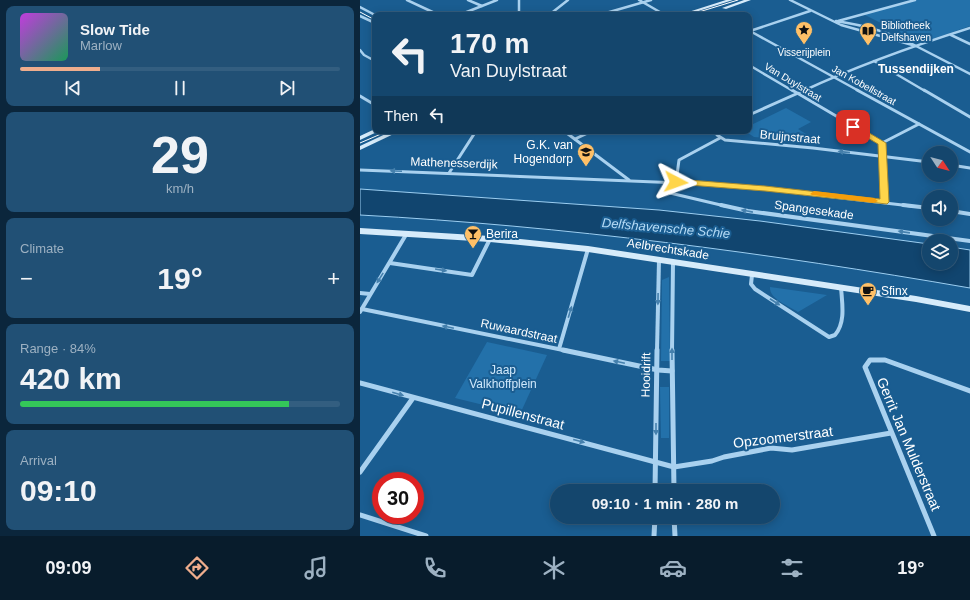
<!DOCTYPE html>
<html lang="en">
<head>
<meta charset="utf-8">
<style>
	:root { --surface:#14466d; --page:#215075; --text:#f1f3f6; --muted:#9db1c2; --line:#335e80; --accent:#eead8d }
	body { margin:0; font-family:Helvetica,sans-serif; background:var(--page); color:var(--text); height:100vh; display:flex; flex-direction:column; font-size:15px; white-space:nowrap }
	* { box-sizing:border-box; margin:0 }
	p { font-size:13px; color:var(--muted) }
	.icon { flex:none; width:22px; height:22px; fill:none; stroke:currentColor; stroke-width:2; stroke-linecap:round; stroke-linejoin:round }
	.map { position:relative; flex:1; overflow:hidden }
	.sheet { display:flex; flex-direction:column; gap:6px; padding:6px; background:#0b263c; width:360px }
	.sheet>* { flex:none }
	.top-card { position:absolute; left:12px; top:12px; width:380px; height:122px; border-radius:8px; box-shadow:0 2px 10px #0003,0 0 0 1px var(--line); background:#14466d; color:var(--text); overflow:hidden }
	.needle { width:26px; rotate:126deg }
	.fabs { position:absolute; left:562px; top:146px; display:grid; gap:8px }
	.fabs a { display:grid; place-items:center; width:36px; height:36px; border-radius:50%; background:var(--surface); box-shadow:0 2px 10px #0003,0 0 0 1px var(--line); font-size:20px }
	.speed { position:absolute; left:12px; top:472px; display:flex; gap:8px; font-size:20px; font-weight:700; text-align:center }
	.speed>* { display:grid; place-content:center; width:52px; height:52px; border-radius:50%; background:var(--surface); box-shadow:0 2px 10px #0003,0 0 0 1px var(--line); line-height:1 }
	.speed .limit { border:6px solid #d22; background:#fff; color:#111 }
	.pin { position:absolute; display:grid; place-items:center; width:34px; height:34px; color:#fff; margin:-17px; border-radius:8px; box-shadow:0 2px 6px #0006 }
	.me { position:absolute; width:44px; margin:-22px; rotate:94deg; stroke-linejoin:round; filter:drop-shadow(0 0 3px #0008) }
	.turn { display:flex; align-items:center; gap:14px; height:84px; padding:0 12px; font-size:18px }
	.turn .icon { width:52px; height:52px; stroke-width:2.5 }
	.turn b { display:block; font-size:28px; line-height:34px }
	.then { display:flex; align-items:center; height:38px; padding:0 12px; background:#0003; gap:8px; font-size:15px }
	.big { font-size:30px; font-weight:700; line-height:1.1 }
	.sheet .card { flex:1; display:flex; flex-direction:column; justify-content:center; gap:6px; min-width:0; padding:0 14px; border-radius:8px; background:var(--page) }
	.sheet .dial { align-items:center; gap:0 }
	.dial b { font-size:52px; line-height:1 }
	.song { display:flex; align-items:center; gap:12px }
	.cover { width:48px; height:48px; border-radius:6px; background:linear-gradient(135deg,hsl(290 70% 55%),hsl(150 70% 35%)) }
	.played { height:4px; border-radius:2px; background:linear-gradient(90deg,var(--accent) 25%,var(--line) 25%) }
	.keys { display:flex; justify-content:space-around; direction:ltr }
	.heat { display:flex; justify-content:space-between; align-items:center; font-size:22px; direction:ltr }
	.charge { height:6px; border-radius:3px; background:linear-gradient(90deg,#34c759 84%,var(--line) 0) }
	.trip { position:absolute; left:190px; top:484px; width:230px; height:40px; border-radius:20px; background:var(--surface); box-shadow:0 2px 10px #0003,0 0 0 1px var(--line); font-weight:700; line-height:40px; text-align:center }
	.tabs { display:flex; height:64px; justify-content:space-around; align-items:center; background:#081c2c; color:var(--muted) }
	.tabs .icon { width:28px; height:28px }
	.tabs .on { color:var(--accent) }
	.tabs b { font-size:18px; color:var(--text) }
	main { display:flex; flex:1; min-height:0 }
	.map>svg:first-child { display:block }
</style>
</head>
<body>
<main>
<section class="sheet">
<div class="card">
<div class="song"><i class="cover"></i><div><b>Slow Tide</b><p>Marlow</p></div></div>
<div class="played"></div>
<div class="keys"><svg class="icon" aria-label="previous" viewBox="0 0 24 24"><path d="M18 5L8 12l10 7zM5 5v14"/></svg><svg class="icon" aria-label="pause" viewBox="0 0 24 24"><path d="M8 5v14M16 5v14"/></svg><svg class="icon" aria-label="next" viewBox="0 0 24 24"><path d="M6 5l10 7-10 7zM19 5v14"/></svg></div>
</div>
<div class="card dial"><b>29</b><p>km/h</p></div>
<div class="card"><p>Climate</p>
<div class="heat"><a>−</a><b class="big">19°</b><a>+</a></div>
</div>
<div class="card"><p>Range · 84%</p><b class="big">420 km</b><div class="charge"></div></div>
<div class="card"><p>Arrival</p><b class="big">09:10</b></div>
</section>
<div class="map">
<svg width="610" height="536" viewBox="0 0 610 536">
	<rect width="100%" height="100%" fill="#1a5d91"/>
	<g fill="#2371aa">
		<path d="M557 0H610V26L561 43 503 14Z"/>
		<path d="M426 108 451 122 438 129 454 139 450 141 394 137 385 131H389V126Z"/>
		<path d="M309 277 310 361H301L302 280Z"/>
		<path d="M410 287 467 295 438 312C429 306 409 299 410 287Z"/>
		<path d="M127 342 187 355 160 414 95 398Z"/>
		<path d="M300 387H309V438H301Z"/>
	</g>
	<path fill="#11456f" stroke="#9ccef1" d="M0 189 299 210 400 221 569 244V263H591V247L610 250V288C408 253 204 226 0 215Z"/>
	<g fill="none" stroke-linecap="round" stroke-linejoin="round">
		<g stroke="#a9d1ef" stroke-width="2.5">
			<path d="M47 0 79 15"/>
			<path d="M108 0 122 6"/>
			<path d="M159 0V15"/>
			<path d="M279 0 305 15"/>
			<path d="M430 0 481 25 556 46C532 33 503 25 476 21"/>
			<path d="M0 7 15 15"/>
			<path d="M99 15 137 0"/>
			<path d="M189 15 208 0"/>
			<path d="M239 15 291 0"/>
			<path d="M0 16 15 23"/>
			<path d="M478 21 555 0"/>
			<path d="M390 31 499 91"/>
			<path d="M390 31 450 11"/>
			<path d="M591 35 610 44"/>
			<path d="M556 46 610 74"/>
			<path d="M0 50 4 55 15 61"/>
			<path d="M514 61 565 91"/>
			<path d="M389 65 433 91"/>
			<path d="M443 91C497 66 553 46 610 28"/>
		</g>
		<g stroke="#a9d1ef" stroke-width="3">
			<path d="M432 90 522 143 524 202"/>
			<path d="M497 90 610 152"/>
			<path d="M564 90 610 117"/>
			<path d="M0 96 15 105"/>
			<path d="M389 115 445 90"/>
			<path d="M204 131 269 180"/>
			<path d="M350 131 356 132"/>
			<path d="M357 131V135L365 140 453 148 569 162"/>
			<path d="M215 139 232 131"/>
			<path d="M522 143 559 124"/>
			<path d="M591 165 610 168"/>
			<path d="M0 170 369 185 551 206"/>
			<path d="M89 173 116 131"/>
			<path d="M306 182V190L310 193 365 206"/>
			<path d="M316 182 319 160 360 138"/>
		</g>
		<g stroke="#a9d1ef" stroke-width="4">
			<path d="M361 205 388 211 610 241"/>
			<path d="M543 205 569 208"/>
			<path d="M591 211 610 214"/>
			<path d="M30 263 112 275 130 239"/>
			<path d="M392 275 391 284 395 289 469 337 475 335C486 322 482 303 481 287"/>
			<path d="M0 293 10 294"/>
			<path d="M2 309 208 351"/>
			<path d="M0 312 47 233"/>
			<path d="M199 349 228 249"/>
			<path d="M297 351 299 260"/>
			<path d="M312 351 313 262"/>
		</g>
		<g stroke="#a9d1ef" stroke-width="5">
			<path d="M203 350 298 370 312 371"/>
			<path d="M312 350 314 491"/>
			<path d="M0 383 314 467 352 461 364 457 411 448 432 450 531 433"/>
			<path d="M0 472 53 398"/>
			<path d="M295 491 297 350"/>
			<path d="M0 515 66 536"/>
			<path d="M314 517 315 536"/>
			<path d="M294 536 295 517"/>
			<path d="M574 536 505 367 510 360H525L610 391"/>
		</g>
		<g fill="#d6ebfa" fill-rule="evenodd">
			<path d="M366 0H373L326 15H319Z"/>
			<path d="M384 0H391L366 9 362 8Z"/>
			<path d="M15 129V131H19L0 140V136Z"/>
			<path d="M32 131H40L0 150V146Z"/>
			<path d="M0 228 130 236 228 246 556 296 610 306V312L556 302 228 252 130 242 0 234Z"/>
		</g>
		<g stroke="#fff" stroke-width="1">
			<path d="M0 12 15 20"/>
			<path d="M329 15 378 0"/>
			<path d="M0 143 28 131"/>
		</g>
	</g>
	<defs><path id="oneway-solid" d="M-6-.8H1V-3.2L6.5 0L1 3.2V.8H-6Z"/></defs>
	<g fill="#4580ad">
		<use href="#oneway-solid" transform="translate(484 152) rotate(-174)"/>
		<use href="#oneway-solid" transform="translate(36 171) rotate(-178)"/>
		<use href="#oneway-solid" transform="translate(387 211) rotate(-169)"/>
		<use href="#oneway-solid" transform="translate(544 232) rotate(-172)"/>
		<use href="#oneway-solid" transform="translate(81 270) rotate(9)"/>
		<use href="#oneway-solid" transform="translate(20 278) rotate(122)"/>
		<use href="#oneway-solid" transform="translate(298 299) rotate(91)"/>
		<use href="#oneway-solid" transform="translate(415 302) rotate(33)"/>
		<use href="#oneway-solid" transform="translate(210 312) rotate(-73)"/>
		<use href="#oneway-solid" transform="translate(88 327) rotate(-168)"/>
		<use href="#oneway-solid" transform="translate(312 354) rotate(-90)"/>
		<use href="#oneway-solid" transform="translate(259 362) rotate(-168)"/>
		<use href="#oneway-solid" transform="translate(38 394) rotate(16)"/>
		<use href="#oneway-solid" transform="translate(296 429) rotate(90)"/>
		<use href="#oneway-solid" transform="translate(219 441) rotate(15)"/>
	</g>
	<path fill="#ffd54a" stroke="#a68a30" d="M491 125H496L526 143 529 202 527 204 405 191 316 184 312 182 316 179 405 186 520 199 518 144 491 128Z"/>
	<path fill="#f59e0b" d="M454 191 514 198 518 201 514 203 452 195 450 194Z"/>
	<defs>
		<symbol id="sight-pin" viewBox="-11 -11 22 30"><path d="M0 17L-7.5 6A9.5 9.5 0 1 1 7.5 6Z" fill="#ffc067" stroke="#1a5d91"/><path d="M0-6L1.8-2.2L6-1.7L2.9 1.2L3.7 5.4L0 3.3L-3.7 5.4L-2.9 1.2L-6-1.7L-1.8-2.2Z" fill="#111"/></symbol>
		<symbol id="library-pin" viewBox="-11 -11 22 30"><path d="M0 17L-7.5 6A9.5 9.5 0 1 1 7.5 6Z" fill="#ffc067" stroke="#1a5d91"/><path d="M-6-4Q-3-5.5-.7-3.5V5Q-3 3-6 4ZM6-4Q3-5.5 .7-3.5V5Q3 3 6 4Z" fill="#111"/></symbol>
		<symbol id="university-pin" viewBox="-11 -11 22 30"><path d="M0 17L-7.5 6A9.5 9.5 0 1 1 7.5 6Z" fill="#ffc067" stroke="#1a5d91"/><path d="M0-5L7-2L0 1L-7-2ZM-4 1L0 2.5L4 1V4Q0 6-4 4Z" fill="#111"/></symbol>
		<symbol id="bar-pin" viewBox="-11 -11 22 30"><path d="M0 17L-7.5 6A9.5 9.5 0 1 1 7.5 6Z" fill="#ffc067" stroke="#1a5d91"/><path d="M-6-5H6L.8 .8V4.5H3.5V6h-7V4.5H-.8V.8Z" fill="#111"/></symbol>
		<symbol id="cafe-pin" viewBox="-11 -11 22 30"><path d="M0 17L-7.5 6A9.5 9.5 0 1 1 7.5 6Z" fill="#ffc067" stroke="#1a5d91"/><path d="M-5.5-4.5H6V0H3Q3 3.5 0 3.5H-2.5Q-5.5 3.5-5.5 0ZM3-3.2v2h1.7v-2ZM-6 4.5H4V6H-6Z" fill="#111"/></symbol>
	</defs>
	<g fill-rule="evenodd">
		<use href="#sight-pin" x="434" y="20" width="20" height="27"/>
		<use href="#library-pin" x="498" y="21" width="20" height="27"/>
		<use href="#university-pin" x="216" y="142" width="20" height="27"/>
		<use href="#bar-pin" x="103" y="224" width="20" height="27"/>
		<use href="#cafe-pin" x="498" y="281" width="20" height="27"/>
	</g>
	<g text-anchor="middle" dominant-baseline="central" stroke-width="4" stroke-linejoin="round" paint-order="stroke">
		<g font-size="10" fill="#fff" stroke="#1a5d91" text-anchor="start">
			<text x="521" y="25">Bibliotheek<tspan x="521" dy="12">Delfshaven</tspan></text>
			<text x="444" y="52" text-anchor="middle">Visserijplein</text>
		</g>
		<g font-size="10" fill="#fff" stroke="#1a5d91">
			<text transform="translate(433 82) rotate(31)">Van Duylstraat</text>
			<text transform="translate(504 85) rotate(29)">Jan Kobellstraat</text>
		</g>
		<g font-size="12" font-weight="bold" fill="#fff" stroke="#1a5d91">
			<text x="556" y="69">Tussendijken</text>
		</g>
		<g font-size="12" fill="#fff" stroke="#1a5d91">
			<text transform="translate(430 137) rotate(5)">Bruijnstraat</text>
			<text transform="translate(94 163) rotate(2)">Mathenesserdijk</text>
			<text transform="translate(454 210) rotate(8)">Spangesekade</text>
			<text transform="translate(308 249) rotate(9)">Aelbrechtskade</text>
			<text transform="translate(159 331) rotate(12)">Ruwaardstraat</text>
			<text transform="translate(286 375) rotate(-89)">Hooidrift</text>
		</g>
		<g font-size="12" fill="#fff" stroke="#1a5d91" text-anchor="start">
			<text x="213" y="145" text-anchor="end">G.K. van<tspan x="213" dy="14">Hogendorp</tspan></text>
			<text x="126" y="234">Berira</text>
			<text x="521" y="291">Sfinx</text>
		</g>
		<g font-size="12" fill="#cfe8fb" stroke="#1a5d91">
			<text x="143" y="370">Jaap<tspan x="143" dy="14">Valkhoffplein</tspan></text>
		</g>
		<g font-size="13" font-style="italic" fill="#b5dbf6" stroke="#1a5d91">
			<text transform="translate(306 228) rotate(5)">Delfshavensche Schie</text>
		</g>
		<g font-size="14" fill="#fff" stroke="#1a5d91">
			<text transform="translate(163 414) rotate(15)">Pupillenstraat</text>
			<text transform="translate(423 437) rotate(-7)">Opzoomerstraat</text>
			<text transform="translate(549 444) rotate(67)">Gerrit Jan Mulderstraat</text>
		</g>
	</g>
</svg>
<div class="fabs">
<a><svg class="needle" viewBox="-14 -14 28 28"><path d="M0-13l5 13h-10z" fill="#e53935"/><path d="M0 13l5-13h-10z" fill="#9db1c2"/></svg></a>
<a><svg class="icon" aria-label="sound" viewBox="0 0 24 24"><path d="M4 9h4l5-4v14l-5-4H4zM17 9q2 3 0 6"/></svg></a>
<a><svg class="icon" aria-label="layers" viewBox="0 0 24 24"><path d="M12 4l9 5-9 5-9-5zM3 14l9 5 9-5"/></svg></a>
</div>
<div class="speed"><div class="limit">30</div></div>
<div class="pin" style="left:493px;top:127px;background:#d93025"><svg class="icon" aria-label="arrive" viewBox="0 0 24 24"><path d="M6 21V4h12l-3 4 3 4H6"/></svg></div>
<svg class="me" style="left:316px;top:182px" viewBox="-20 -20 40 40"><path d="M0-17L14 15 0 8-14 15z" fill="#ffd54a" stroke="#fff" stroke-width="4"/></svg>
<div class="trip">09:10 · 1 min · 280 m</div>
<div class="top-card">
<div class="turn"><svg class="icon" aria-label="left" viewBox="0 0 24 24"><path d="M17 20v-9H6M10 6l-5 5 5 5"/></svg><div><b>170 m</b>Van Duylstraat</div></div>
<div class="then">Then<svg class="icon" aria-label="left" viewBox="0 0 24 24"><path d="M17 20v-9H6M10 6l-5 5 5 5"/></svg></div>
</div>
</div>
</main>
<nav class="tabs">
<b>09:09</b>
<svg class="icon on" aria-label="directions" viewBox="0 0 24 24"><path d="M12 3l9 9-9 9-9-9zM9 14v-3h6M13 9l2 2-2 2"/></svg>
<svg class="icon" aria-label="music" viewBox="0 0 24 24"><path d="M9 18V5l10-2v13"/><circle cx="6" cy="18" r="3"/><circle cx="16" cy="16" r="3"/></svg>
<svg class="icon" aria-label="phone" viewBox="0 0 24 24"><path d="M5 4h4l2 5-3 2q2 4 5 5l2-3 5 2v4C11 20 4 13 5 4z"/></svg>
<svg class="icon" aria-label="climate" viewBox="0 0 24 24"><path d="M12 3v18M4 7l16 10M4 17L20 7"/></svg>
<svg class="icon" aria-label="car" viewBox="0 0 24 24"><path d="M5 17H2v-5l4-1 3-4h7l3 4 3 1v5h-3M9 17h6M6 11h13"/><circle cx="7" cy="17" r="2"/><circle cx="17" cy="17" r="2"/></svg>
<svg class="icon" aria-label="filters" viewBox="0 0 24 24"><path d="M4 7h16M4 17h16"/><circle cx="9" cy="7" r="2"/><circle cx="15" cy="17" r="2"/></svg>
<b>19°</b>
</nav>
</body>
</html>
